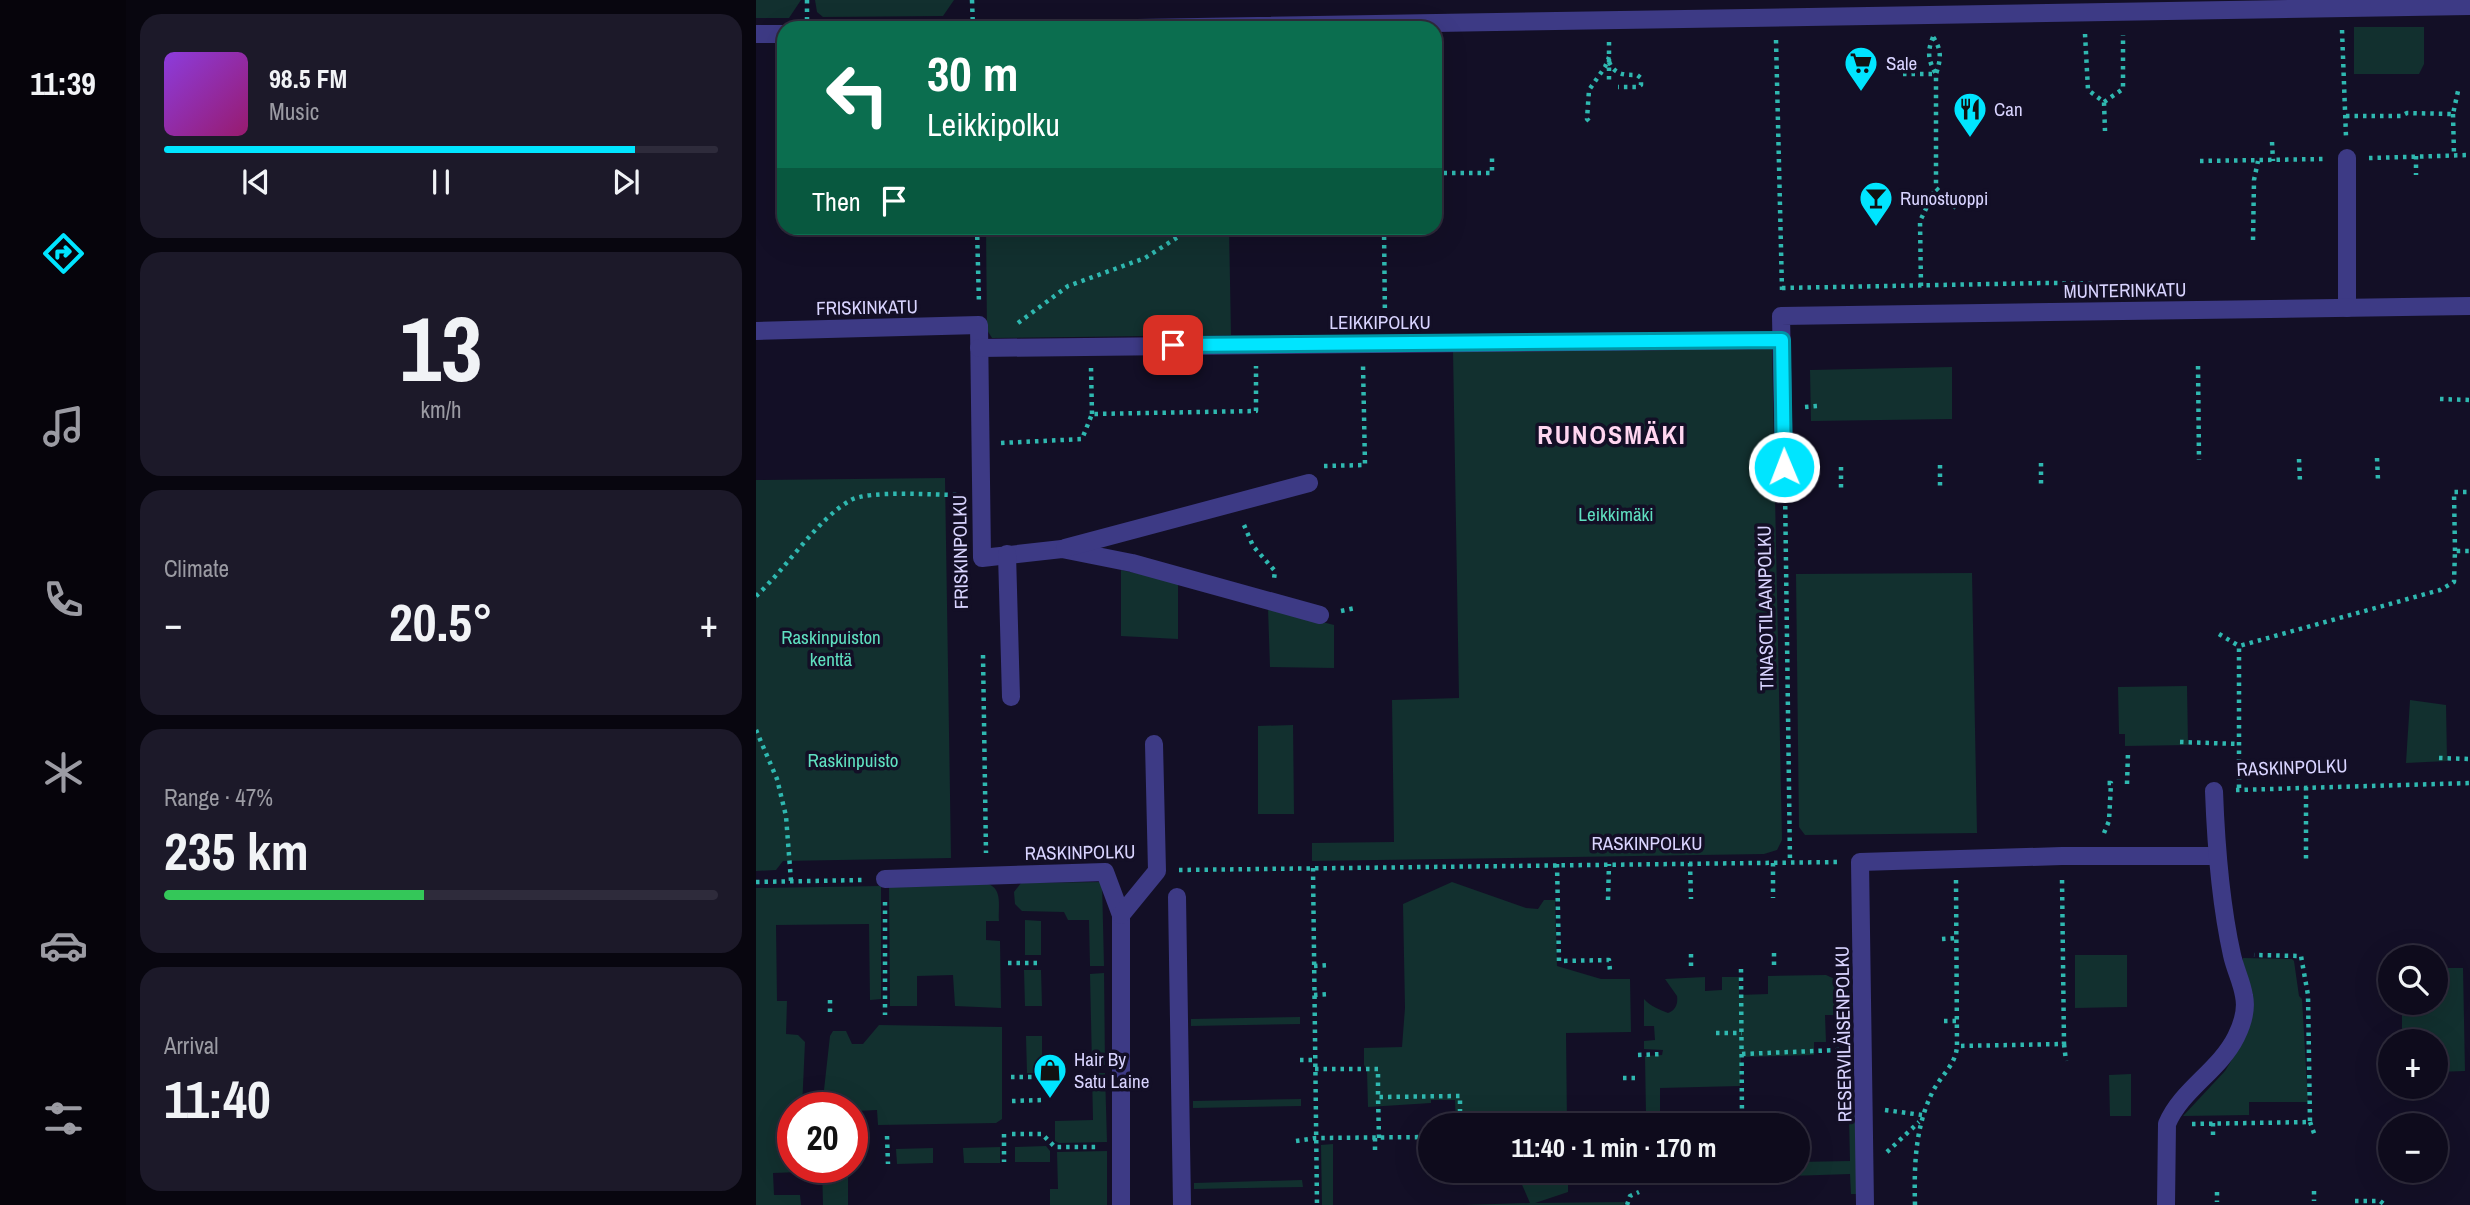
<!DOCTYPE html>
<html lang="en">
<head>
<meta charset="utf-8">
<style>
	:root { --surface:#0e0b1c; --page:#1c1929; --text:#f1f3f6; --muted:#9b9ba3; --line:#2e2b3b; --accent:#00e5ff }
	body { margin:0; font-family:"Archivo Narrow",sans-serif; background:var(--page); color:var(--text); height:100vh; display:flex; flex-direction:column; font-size:26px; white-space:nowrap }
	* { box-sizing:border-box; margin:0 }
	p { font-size:23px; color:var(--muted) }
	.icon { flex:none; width:38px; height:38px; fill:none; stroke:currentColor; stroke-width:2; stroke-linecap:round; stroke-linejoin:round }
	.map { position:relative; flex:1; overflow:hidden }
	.details { display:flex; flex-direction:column; gap:14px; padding:14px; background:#08060f; width:630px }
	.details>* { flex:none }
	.banner { position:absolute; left:21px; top:21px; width:665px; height:214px; border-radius:21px; box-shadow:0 7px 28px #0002,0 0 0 2px var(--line); background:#0b6e4f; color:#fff; overflow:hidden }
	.fabs { position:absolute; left:1622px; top:945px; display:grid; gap:14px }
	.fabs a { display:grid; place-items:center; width:70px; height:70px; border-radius:50%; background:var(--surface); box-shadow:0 7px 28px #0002,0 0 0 2px var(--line); font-size:35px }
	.speed { position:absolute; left:21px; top:1092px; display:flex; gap:14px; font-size:35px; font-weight:700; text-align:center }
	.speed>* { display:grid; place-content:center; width:91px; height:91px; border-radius:50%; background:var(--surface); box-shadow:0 7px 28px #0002,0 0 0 2px var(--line); line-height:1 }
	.speed .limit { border:10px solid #d22; background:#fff; color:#111 }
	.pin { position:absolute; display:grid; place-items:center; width:60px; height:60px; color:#fff; margin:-30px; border-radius:14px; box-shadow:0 4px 10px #0006 }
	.me { position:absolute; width:77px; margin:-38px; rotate:359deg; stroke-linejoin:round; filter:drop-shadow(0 0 5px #0008) }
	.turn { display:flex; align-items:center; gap:24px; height:147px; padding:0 35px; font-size:32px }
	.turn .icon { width:91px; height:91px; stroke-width:2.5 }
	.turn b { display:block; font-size:49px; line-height:60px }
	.then { display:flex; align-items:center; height:66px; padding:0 35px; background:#0003; gap:14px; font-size:26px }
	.big { font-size:52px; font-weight:700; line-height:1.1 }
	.details .widget { flex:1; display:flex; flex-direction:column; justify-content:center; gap:10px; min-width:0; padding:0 24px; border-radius:21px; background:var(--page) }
	.details .dial { align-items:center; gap:0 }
	.dial b { font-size:91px; line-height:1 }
	.song { display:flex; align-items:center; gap:21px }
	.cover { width:84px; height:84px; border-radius:10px; background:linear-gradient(135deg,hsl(270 70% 55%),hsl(320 70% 35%)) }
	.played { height:7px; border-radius:4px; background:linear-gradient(90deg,var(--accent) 85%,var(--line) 85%) }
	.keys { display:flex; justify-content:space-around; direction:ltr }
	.heat { display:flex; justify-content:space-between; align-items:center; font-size:38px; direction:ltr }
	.charge { height:10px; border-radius:5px; background:linear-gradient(90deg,#34c759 47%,var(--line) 0) }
	.trip { position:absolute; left:662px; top:1113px; width:392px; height:70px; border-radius:35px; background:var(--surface); box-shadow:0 7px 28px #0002,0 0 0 2px var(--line); font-weight:700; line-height:70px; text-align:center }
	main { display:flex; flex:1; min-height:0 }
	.dock { display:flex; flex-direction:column; width:126px; justify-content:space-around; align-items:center; background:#06040b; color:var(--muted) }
	.dock .icon { width:49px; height:49px }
	.dock .current { color:var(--accent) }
	.dock b { font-size:32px; color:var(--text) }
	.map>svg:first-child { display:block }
</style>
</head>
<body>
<main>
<nav class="dock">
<b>11:39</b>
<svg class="icon current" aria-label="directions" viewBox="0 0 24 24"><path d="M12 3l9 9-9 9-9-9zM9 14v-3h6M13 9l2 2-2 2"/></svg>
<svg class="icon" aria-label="music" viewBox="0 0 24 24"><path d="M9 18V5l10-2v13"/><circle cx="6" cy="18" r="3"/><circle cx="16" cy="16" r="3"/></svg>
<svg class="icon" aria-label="phone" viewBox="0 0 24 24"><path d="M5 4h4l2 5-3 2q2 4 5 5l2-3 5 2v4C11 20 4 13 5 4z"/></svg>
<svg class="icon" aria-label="climate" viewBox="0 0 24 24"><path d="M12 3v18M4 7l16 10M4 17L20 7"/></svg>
<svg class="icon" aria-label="car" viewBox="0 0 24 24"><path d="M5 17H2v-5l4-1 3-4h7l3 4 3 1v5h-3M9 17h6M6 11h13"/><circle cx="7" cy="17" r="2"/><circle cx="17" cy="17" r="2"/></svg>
<svg class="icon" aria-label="filters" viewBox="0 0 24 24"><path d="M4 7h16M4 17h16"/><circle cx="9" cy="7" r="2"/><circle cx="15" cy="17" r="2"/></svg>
</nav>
<section class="details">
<div class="widget">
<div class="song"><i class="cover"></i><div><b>98.5 FM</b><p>Music</p></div></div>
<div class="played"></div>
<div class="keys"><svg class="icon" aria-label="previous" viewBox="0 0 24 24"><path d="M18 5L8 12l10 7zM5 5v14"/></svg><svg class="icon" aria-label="pause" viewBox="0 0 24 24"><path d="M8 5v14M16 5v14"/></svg><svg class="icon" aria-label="next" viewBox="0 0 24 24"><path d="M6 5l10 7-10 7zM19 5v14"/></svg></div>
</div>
<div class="widget dial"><b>13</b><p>km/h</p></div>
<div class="widget"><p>Climate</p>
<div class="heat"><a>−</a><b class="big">20.5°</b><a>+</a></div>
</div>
<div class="widget"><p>Range · 47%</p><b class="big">235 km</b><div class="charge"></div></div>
<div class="widget"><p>Arrival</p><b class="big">11:40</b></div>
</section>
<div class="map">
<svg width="1714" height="1205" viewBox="0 0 1714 1205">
	<rect width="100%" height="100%" fill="#130f26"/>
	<g fill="#12302f">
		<path d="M0 0H45L33 18H0Z"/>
		<path d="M59 0H198L187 16 67 17 61 12Z"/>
		<path d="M1598 27H1668V64L1663 74H1598Z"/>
		<path d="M230 228H473L475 335 236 338 231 330Z"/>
		<path d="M1016 348 1026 840 1021 850 1008 854 556 861V843L638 842 636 700 703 698 697 350Z"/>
		<path d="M1196 367V419L1055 421 1054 370Z"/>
		<path d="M189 478 195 858 27 861 20 870 0 871V480Z"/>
		<path d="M365 570 422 582V639L365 636Z"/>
		<path d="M1216 573 1221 833 1049 835 1043 827 1040 574Z"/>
		<path d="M512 608 578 625V668L514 667Z"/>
		<path d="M1431 686 1432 745 1369 746V734H1363L1362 687Z"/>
		<path d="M1654 700 1690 705 1691 761 1650 763Z"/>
		<path d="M537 725 538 814H502V726Z"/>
		<path d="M346 882 348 966H334L333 920H312L308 912 266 911 259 904 258 892 265 883Z"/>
		<path d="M696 882 770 908 782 909 788 900H799L801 966 845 979H874L875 1032 810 1033 811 1125H700L699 1100H675V1103L612 1107 611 1071 608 1065V1048L646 1047 649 1008 647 904Z"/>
		<path d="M232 884C247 889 242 907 243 921H230V940L244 941 245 1008 199 1006 197 975 161 976V1006H134L133 886Z"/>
		<path d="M125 886V999L114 1000 113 924 20 925 21 1001H31L30 1034 42 1035 49 1042 46 1108H37V1167H44V1172L17 1173 18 1195H44L45 1205H0V888Z"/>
		<path d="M269 920 285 921V955H269Z"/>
		<path d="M1319 955H1371V1007L1319 1008Z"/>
		<path d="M1487 958 1536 959 1538 961 1543 996 1546 999 1552 1102H1493V1115L1427 1116 1469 1071 1483 1048Z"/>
		<path d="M1680 968H1707L1709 1071 1680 1072V1041H1646V1003H1680Z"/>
		<path d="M268 970H285L286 1006H269Z"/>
		<path d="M348 973 349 1065H336L334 974Z"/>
		<path d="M1070 975C1091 984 1097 992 1097 1015H1069L1070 1042H1058V1055L985 1057 984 1086 904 1088V1115H890L889 1056 906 1055 907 1050 888 1049V1041L899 1040 898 1026H888V999C894 1006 904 1010 912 1013 920 1010 922 1004 921 996L909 979 949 977V991L966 990V977H983V995L1012 994V976Z"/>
		<path d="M544 1017V1024L435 1026V1019Z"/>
		<path d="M123 1025 246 1027V1119L240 1123 122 1125 121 1110 100 1111V1125H96V1108H66L74 1036 77 1031H90L96 1044H107Z"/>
		<path d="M270 1036H286V1073H271Z"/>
		<path d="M336 1073H349L351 1142 303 1143 299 1141V1121L337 1120Z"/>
		<path d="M1375 1074V1116H1354L1353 1075Z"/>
		<path d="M545 1099V1106L437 1108V1101Z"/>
		<path d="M1100 1116 1101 1194H1095L1094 1174 1034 1176V1171H1041V1162L1094 1161 1093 1117Z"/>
		<path d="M577 1144V1205H566L565 1145Z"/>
		<path d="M290 1146 294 1151V1162H259V1147Z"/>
		<path d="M244 1147V1163H208L207 1148Z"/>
		<path d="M177 1148V1163L141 1164 140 1149Z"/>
		<path d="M351 1151V1205H294V1189H302L301 1152Z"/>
		<path d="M66 1167H84L85 1176H92V1205H67Z"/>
		<path d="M760 1171H812V1192L779 1203 869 1202 868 1205H707L774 1203Z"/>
		<path d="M927 1171H1015V1176L926 1177Z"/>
		<path d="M546 1180 547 1187 438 1189V1183Z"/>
	</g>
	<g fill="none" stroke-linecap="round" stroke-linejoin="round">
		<g stroke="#2fb8b0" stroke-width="4.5" stroke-dasharray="3.5 5" stroke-linecap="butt">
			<path d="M51 0V27"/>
			<path d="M216 0 217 28"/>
			<path d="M1586 30 1590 137"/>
			<path d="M1329 34 1332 90 1348 102 1349 131"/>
			<path d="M1177 37C1171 52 1172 60 1180 74V188L1200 208"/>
			<path d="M1020 40 1026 290"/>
			<path d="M853 42V83"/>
			<path d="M853 62C859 75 868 75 881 75L885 78V85L882 87H862"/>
			<path d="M1147 74H1180C1185 59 1186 50 1177 37"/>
			<path d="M1348 102 1367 89V35"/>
			<path d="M1697 114 1698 155"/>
			<path d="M1590 116H1645L1651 113 1697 114 1702 91"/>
			<path d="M833 121 831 119 833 90 849 67 853 57"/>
			<path d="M1516 142 1517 161"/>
			<path d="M1660 156V175"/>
			<path d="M1613 158 1714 155"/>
			<path d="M1444 161 1569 159"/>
			<path d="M679 173H736V154"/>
			<path d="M221 228 223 304"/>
			<path d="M628 228 629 321"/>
			<path d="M1497 240 1498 180 1502 161"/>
			<path d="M1165 286 1164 221 1180 188"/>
			<path d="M1026 288 1289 283 1398 284"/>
			<path d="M262 323 312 286 389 258 436 228"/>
			<path d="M1442 366 1443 460"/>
			<path d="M335 368 336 414"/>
			<path d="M1684 399 1714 400"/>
			<path d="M1049 407 1062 406"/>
			<path d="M245 443 326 439 336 414 500 411V366"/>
			<path d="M1621 458 1622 480"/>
			<path d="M1543 459 1544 482"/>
			<path d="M1285 463V486"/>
			<path d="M1184 465V488"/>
			<path d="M568 466 609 465 607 365"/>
			<path d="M1085 467V489"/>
			<path d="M1029 489 1034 863"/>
			<path d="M488 525 497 546 519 571 518 579"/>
			<path d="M1699 551 1698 492H1714"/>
			<path d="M0 596C29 570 62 518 95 500 114 490 178 495 202 495"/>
			<path d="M585 611 599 608"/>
			<path d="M1463 634 1483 646"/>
			<path d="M227 655 230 853"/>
			<path d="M0 730 21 779 30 816 35 881"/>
			<path d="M1424 742 1483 744"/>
			<path d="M1683 758 1714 759"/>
			<path d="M1371 784 1372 752"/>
			<path d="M1550 787V863"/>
			<path d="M1483 788V646L1684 590 1698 582 1699 551H1714"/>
			<path d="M1480 790 1714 783"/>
			<path d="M1348 833 1353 821 1355 783H1350"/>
			<path d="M934 863 935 899"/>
			<path d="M1017 863V898"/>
			<path d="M801 864 803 961 853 960 854 971"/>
			<path d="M557 868 561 1205"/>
			<path d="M423 870 1083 862"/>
			<path d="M1200 880 1201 1046 1308 1044 1306 878"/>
			<path d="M0 882 108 880"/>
			<path d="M852 900 853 864"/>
			<path d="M129 902V1015"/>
			<path d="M1186 939 1200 938"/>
			<path d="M1018 953V969"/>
			<path d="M935 954V970"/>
			<path d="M252 963H285"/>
			<path d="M558 966 573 965"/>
			<path d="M985 969 986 1120"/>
			<path d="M558 995 573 994"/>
			<path d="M74 1000V1016"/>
			<path d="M1188 1021H1201"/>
			<path d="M960 1033H986"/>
			<path d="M1308 1044 1310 1061"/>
			<path d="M986 1054 1083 1050"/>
			<path d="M882 1055 907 1054"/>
			<path d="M544 1060H558"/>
			<path d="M559 1069H622V1097"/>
			<path d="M255 1077H286"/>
			<path d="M867 1078H882"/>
			<path d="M256 1101 287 1100"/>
			<path d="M1129 1110 1166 1115"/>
			<path d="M883 1121H904"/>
			<path d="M1554 1122 1559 1136"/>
			<path d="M1457 1123V1137"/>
			<path d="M1436 1124 1554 1122 1552 995 1545 956 1498 955"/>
			<path d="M248 1134V1162"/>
			<path d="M256 1134H286L299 1147H341"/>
			<path d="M131 1136 132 1164"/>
			<path d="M619 1138V1151"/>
			<path d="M623 1138 622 1097 704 1096V1125"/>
			<path d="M540 1141 560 1138 674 1137"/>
			<path d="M1131 1152 1163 1122"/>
			<path d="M88 1167V1174H92"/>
			<path d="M1558 1191V1201"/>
			<path d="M1461 1192V1202"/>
			<path d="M1599 1201H1624L1629 1205"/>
			<path d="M871 1205 874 1196 883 1192"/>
			<path d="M1159 1205C1158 1166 1159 1128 1176 1093 1184 1076 1200 1065 1201 1046"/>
		</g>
		<g stroke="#3d3a85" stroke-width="18">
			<path d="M381 28 1714 6"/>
			<path d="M0 34H28"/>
			<path d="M1591 158V308"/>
			<path d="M0 331 223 325 226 558 306 549 376 563 564 615"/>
			<path d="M223 348 1026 340"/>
			<path d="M1028 467 1025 316 1714 306"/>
			<path d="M309 548 553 483"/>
			<path d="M251 554 255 697"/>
			<path d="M129 879 349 872 365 915V1205"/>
			<path d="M421 897 426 1205"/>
			<path d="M365 915 401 871 398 744"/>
			<path d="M1109 1205 1104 862 1306 856H1461"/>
			<path d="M1410 1205 1411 1124C1425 1090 1463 1071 1480 1037 1486 1025 1491 1010 1488 996 1486 982 1479 969 1476 955 1464 901 1460 846 1458 791"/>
		</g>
	</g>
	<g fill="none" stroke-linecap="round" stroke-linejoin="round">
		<defs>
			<path id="route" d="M417 345 1026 340 1028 467"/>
		</defs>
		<use href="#route" stroke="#0095a6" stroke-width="18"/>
		<use href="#route" stroke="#00e5ff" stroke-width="12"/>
	</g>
	<defs>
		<symbol id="supermarket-pin" viewBox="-11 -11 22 30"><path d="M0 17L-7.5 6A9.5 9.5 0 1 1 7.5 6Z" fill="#00e5ff" stroke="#130f26"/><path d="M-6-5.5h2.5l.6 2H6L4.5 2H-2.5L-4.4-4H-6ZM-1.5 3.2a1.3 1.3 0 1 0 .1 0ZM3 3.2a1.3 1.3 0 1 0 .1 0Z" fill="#111"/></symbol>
		<symbol id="restaurant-pin" viewBox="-11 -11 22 30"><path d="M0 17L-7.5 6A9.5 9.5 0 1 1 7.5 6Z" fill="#00e5ff" stroke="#130f26"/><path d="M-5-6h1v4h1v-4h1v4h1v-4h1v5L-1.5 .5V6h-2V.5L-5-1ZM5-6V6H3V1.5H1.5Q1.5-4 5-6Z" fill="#111"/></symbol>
		<symbol id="bar-pin" viewBox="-11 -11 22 30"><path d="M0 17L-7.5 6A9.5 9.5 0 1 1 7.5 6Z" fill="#00e5ff" stroke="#130f26"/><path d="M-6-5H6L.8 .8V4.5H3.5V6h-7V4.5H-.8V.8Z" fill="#111"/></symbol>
		<symbol id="shop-pin" viewBox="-11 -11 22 30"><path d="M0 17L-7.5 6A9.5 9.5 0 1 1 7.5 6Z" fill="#00e5ff" stroke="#130f26"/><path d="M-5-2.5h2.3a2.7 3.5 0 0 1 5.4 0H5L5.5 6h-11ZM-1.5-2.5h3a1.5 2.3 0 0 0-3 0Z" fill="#111"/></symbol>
	</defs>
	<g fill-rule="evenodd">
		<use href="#supermarket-pin" x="1086" y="44" width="38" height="52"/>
		<use href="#restaurant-pin" x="1195" y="90" width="38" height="52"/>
		<use href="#bar-pin" x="1101" y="179" width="38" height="52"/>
		<use href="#shop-pin" x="275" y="1051" width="38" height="52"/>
	</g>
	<g text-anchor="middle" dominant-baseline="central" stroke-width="7" stroke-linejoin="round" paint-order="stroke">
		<g font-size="19" fill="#d9d4ff" stroke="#130f26" text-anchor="start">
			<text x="1130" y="63">Sale</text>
			<text x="1238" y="109">Can</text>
			<text x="1144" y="198">Runostuoppi</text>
			<text x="318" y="1059">Hair By<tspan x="318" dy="22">Satu Laine</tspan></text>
		</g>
		<g font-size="19" fill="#d9d4ff" stroke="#130f26">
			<text transform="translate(1369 290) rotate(-1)">MUNTERINKATU</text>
			<text transform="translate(111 307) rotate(-1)">FRISKINKATU</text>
			<text x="624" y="322">LEIKKIPOLKU</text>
			<text transform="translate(204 552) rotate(-91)">FRISKINPOLKU</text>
			<text transform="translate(1009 608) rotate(-91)">TINASOTILAANPOLKU</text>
			<text transform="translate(1536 767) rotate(-2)">RASKINPOLKU</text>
			<text x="891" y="843">RASKINPOLKU</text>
			<text transform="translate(324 852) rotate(-1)">RASKINPOLKU</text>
			<text transform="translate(1087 1034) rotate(-91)">RESERVILÄISENPOLKU</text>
		</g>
		<g font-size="19" fill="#5fe0c0" stroke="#130f26">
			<text x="860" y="514">Leikkimäki</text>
			<text x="75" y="637">Raskinpuiston<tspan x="75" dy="22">kenttä</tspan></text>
			<text x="97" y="760">Raskinpuisto</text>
		</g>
		<g font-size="26" font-weight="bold" letter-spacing="2" fill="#ffd6f0" stroke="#130f26">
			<text x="856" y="434">RUNOSMÄKI</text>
		</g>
	</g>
</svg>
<div class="fabs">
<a><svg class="icon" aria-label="search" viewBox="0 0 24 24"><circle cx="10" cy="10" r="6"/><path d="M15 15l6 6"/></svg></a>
<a>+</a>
<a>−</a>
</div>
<div class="speed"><div class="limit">20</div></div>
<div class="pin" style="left:417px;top:345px;background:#d93025"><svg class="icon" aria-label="arrive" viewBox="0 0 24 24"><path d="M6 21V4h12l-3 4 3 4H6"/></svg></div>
<svg class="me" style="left:1028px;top:467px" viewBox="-20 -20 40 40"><circle r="17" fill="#00e5ff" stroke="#fff" stroke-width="3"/><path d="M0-11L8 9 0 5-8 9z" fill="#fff"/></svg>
<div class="trip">11:40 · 1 min · 170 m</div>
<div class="banner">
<div class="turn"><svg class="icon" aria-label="left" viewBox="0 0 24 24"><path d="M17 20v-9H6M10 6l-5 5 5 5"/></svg><div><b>30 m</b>Leikkipolku</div></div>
<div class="then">Then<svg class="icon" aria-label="arrive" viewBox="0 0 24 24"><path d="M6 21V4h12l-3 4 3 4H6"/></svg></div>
</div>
</div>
</main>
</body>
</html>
